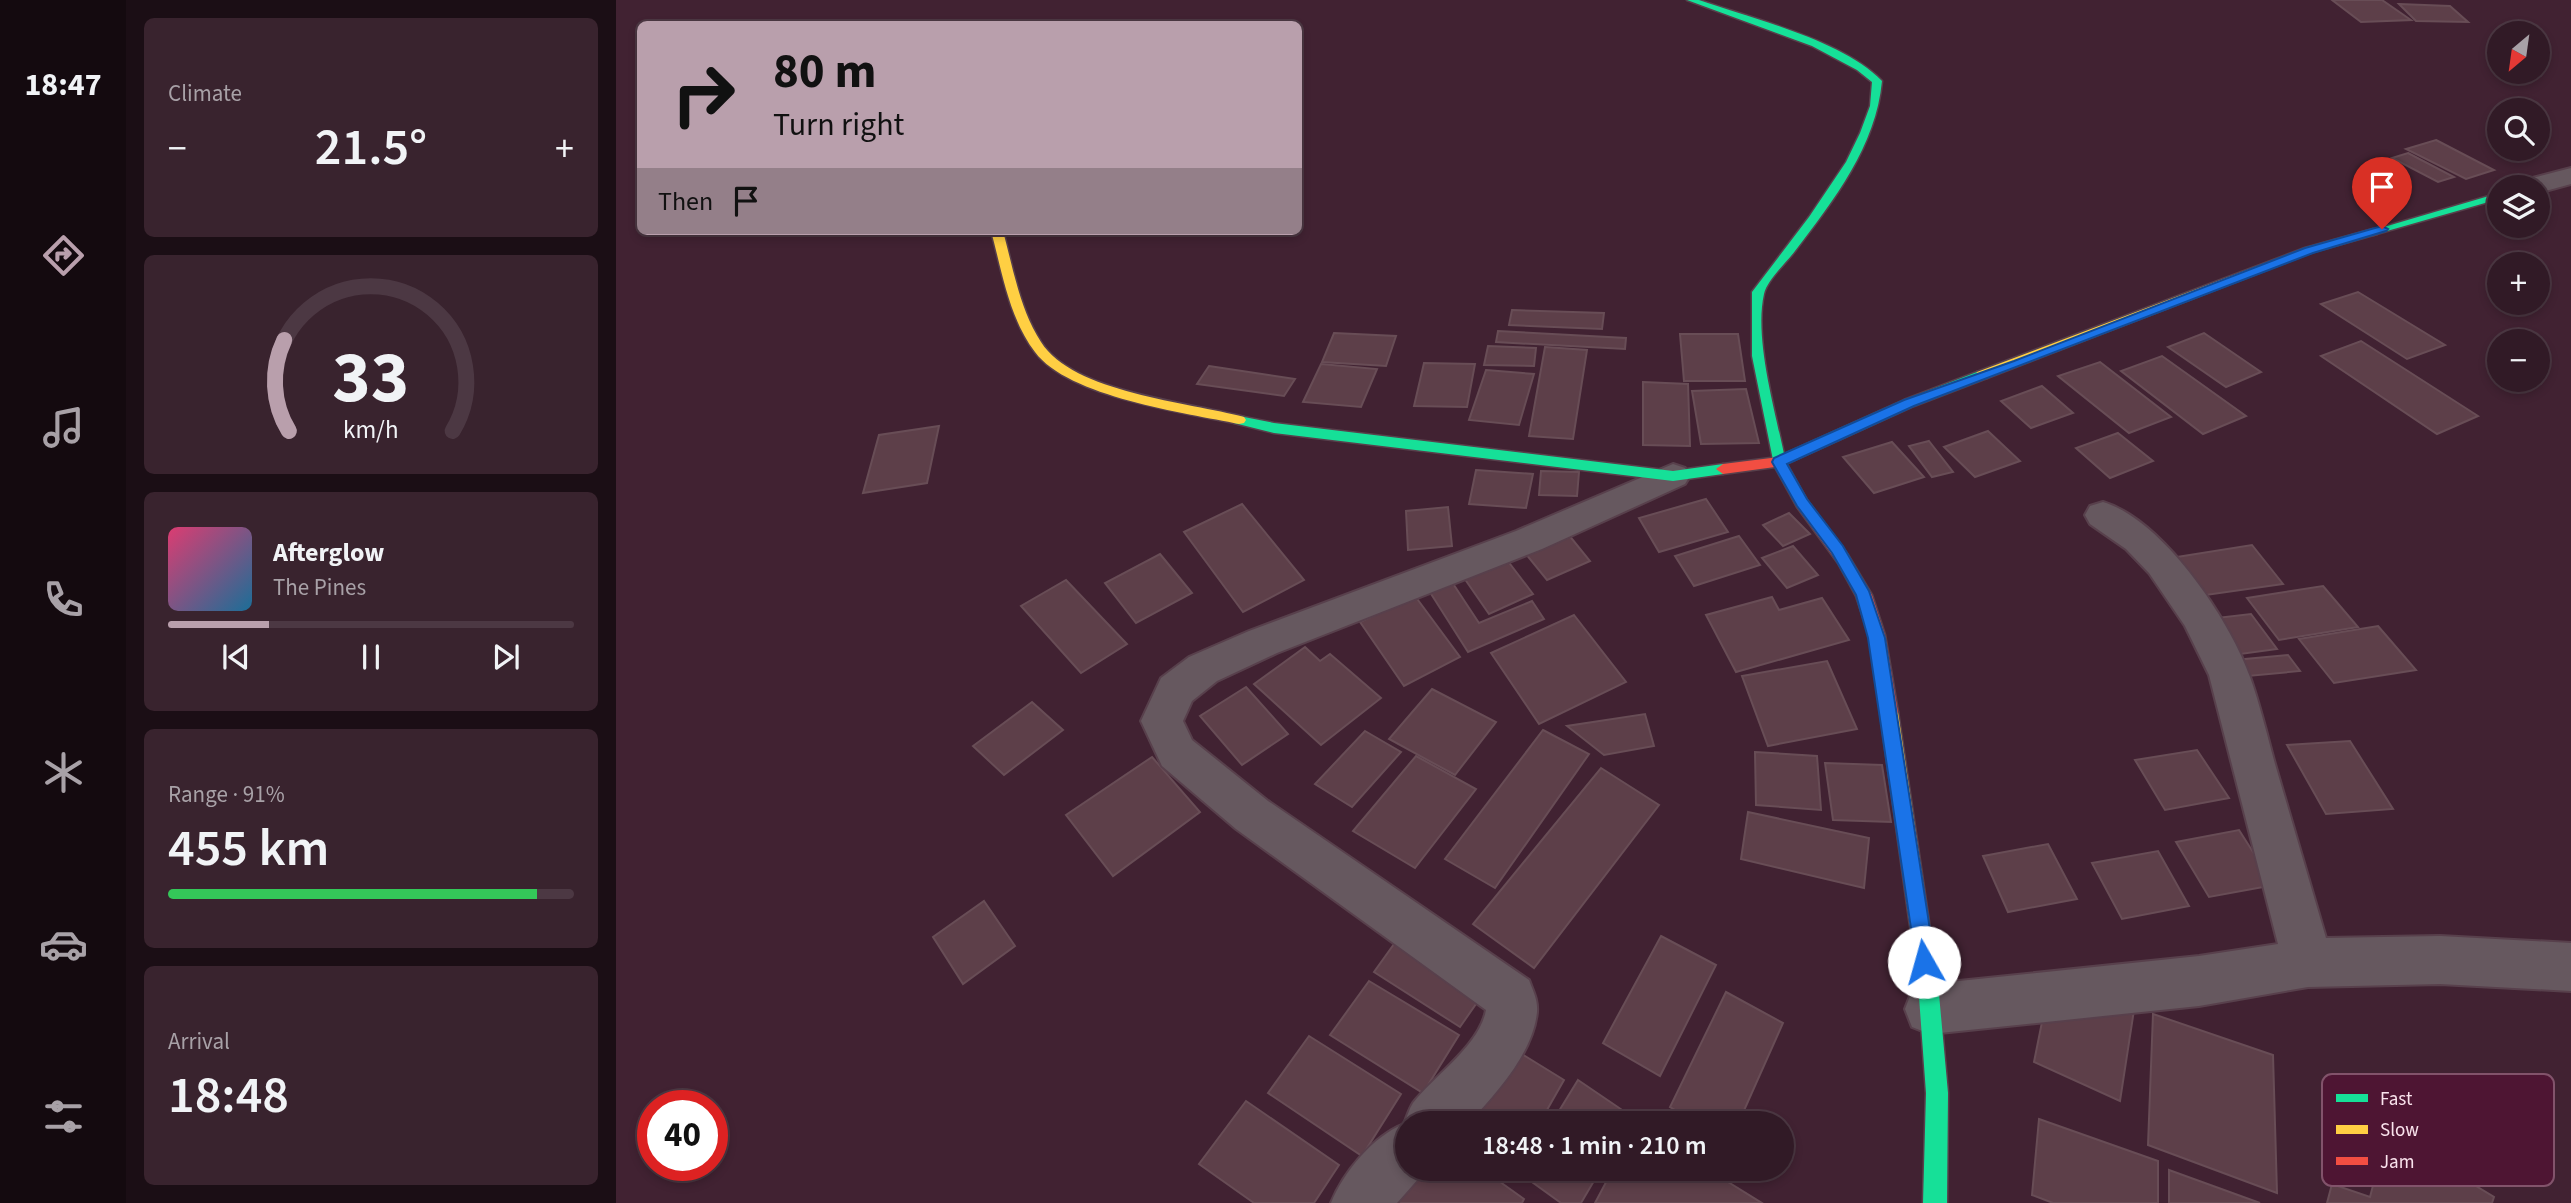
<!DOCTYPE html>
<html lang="en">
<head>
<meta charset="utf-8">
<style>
	:root { --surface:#311a26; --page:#39232e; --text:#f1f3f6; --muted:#a8a1a7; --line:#4c3843; --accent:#b99fac }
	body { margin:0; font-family:"Source Sans 3",sans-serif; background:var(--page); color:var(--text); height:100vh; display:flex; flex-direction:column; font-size:26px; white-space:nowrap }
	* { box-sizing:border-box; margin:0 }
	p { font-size:23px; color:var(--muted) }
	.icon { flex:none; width:38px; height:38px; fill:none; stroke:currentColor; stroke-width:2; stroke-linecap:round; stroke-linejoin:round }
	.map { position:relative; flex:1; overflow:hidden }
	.drawer { display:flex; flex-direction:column; gap:18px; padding:18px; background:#1b0e15; width:490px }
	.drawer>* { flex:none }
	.banner { position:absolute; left:21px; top:21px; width:665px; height:214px; border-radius:10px; box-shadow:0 4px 10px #0003,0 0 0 2px var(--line); background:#b99fac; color:#111; overflow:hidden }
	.needle { width:46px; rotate:209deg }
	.controls { position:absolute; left:1871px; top:21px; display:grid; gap:14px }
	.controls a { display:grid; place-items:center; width:63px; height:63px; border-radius:50%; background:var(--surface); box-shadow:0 4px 10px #0003,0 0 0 2px var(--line); font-size:35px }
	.speed { position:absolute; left:21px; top:1090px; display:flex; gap:14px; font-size:35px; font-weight:700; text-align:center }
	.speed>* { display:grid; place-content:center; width:91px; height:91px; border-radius:50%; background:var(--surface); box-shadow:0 4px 10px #0003,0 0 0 2px var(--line); line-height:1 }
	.speed .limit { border:10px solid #d22; background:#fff; color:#111 }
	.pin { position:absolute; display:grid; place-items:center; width:60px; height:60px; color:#fff; margin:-72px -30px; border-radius:50% 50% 50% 0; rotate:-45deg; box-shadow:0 0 7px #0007 }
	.pin .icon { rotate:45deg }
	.me { position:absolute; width:77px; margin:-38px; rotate:353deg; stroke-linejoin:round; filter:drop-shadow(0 0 5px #0008) }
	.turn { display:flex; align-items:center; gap:24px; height:147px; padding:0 21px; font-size:32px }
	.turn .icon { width:91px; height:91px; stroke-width:2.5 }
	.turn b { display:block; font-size:49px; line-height:60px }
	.then { display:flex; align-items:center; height:66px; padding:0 21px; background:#0003; gap:14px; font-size:26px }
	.big { font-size:52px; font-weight:600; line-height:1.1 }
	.drawer .widget { flex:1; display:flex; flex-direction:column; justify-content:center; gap:10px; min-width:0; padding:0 24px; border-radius:10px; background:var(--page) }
	.drawer .dial { align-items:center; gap:0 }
	.dial svg { height:182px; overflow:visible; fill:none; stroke:var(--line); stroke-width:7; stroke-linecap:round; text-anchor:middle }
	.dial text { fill:var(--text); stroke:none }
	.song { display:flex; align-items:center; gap:21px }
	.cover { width:84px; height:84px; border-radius:10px; background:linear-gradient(135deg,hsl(340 70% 55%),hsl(200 70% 35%)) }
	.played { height:7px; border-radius:4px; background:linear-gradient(90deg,var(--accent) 25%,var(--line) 25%) }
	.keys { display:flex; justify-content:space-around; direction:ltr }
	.heat { display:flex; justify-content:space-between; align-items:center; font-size:38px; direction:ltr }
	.charge { height:10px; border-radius:5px; background:linear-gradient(90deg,#34c759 91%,var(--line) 0) }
	.trip { position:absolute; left:779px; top:1111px; width:399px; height:70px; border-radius:35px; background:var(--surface); box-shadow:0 4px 10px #0003,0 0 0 2px var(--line); font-weight:600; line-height:70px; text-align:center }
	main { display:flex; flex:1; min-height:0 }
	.tab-bar { display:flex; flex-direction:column; width:126px; justify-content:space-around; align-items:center; background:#140a0f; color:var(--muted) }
	.tab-bar .icon { width:49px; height:49px }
	.tab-bar .current { color:var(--accent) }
	.tab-bar b { font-size:32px; color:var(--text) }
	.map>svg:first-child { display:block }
</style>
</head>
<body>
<main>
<nav class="tab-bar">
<b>18:47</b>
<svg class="icon current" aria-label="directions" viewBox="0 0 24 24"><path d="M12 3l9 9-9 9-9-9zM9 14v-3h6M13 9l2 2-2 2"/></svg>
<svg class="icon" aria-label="music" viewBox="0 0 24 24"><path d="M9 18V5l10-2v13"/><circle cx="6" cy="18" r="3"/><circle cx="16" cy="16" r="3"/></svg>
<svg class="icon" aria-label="phone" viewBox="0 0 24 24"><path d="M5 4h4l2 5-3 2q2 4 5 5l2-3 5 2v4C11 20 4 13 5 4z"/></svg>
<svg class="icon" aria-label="climate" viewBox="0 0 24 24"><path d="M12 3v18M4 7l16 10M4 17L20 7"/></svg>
<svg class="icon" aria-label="car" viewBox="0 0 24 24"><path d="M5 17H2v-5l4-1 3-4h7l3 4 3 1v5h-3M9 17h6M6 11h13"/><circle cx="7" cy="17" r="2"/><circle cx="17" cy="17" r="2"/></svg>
<svg class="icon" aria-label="filters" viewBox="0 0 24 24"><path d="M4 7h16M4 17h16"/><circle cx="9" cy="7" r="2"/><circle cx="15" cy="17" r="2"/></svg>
</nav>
<section class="drawer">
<div class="widget"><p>Climate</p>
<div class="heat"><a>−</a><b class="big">21.5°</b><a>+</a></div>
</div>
<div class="widget dial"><svg viewBox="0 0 100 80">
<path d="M14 69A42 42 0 1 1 86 69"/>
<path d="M14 69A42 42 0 0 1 12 29" stroke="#b99fac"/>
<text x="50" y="56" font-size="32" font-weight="700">33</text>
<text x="50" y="72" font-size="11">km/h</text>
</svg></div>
<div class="widget">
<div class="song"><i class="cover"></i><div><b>Afterglow</b><p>The Pines</p></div></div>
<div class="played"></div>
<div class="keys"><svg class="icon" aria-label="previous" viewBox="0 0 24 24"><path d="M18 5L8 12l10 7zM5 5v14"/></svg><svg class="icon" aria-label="pause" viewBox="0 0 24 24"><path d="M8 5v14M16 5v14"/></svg><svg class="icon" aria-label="next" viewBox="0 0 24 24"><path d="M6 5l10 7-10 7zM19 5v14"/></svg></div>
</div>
<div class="widget"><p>Range · 91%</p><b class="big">455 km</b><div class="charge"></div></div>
<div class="widget"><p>Arrival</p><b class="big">18:48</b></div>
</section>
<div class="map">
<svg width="1955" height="1203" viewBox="0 0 1955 1203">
	<rect width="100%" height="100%" fill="#412232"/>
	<g fill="#5d3f49" stroke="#684d56" stroke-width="2">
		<path d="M1716 0H1766L1795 20 1745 22Z"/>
		<path d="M1783 4 1834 6 1852 22 1800 21Z"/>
		<path d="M1820 140 1878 170 1850 179 1790 149Z"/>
		<path d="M1792 153 1838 177 1822 182 1776 158Z"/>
		<path d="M1742 292 1829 345 1791 359 1705 304Z"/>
		<path d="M896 310 988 313 986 329 893 325Z"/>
		<path d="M882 331 1010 338 1009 349 880 342Z"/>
		<path d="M718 333 780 336 770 366 706 362Z"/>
		<path d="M1588 333 1645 372 1610 387 1552 347Z"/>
		<path d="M1064 334H1122L1129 381H1068Z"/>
		<path d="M1745 341 1862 416 1821 434 1705 356Z"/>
		<path d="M872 346 920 348 918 366 868 365Z"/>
		<path d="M929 347 971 350 957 439 913 436Z"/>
		<path d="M1546 356 1630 416 1587 434 1505 371Z"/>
		<path d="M1484 362 1555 417 1513 433 1442 376Z"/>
		<path d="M808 363 859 364 851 407 798 406Z"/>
		<path d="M705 364 761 369 745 407 687 402Z"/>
		<path d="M593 366 679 379 668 396 581 384Z"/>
		<path d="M870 370 918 374 903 425 853 420Z"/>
		<path d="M1027 382 1072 384 1074 446 1027 445Z"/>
		<path d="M1426 386 1457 413 1415 428 1385 401Z"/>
		<path d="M1130 389 1143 443 1085 444 1076 391Z"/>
		<path d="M323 426 311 483 247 493 263 435Z"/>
		<path d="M1372 431 1404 461 1359 477 1328 447Z"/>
		<path d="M1502 433 1537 461 1494 478 1460 448Z"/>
		<path d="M1313 441 1337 472 1316 477 1293 446Z"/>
		<path d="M1276 442 1308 477 1258 493 1227 457Z"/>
		<path d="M860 470 917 474 910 508 853 504Z"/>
		<path d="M925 471 963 472 961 496 923 495Z"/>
		<path d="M1090 499 1112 532 1043 552 1023 518Z"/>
		<path d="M626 504 688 580 627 612 568 532Z"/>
		<path d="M832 507 836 546 792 550 790 511Z"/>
		<path d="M1173 513 1194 534 1167 546 1147 525Z"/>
		<path d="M952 534 974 561 931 580 909 553Z"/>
		<path d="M1123 536 1144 565 1078 586 1059 556Z"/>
		<path d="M1636 545 1667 584 1590 595 1561 557Z"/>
		<path d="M1177 546 1202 575 1171 588 1146 558Z"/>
		<path d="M544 554 576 593 520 623 489 583Z"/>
		<path d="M888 556 917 594 873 614 846 575Z"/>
		<path d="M832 576 863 623 916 601 928 619 852 652 810 586Z"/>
		<path d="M450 580 511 644 465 673 405 606Z"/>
		<path d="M1707 586 1742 627 1663 640 1631 598Z"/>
		<path d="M799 596 844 657 788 686 744 622Z"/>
		<path d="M1156 597 1163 610 1206 598 1233 640 1120 672 1090 615Z"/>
		<path d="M1635 614 1661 649 1617 655 1592 619Z"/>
		<path d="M958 615 1010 682 923 724 875 653Z"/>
		<path d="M1762 626 1800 670 1718 683 1683 639Z"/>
		<path d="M689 647 704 661 714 654 765 698 705 745 638 684Z"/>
		<path d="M1672 655 1684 671 1621 677 1619 660Z"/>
		<path d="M1211 661 1241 729 1152 746 1126 676Z"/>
		<path d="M630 687 672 734 626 765 584 716Z"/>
		<path d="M816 689 880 722 839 775 773 739Z"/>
		<path d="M416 702 447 730 388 775 357 746Z"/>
		<path d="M1029 714 1038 746 988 755 951 726Z"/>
		<path d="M927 730 973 754 879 888 829 859Z"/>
		<path d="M749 731 785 752 736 807 699 784Z"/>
		<path d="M1734 741 1777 809 1710 814 1671 745Z"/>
		<path d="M1581 750 1613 798 1549 810 1519 760Z"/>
		<path d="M1139 752 1201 756 1205 810 1140 805Z"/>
		<path d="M800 756 860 789 799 868 737 831Z"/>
		<path d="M536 757 584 812 497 876 450 815Z"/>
		<path d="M1209 763 1266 765 1275 822 1217 820Z"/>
		<path d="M985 768 1043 805 918 968 857 924Z"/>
		<path d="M1132 812 1253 838 1248 888 1125 859Z"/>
		<path d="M1623 830 1658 885 1593 897 1560 842Z"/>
		<path d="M1432 844 1461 899 1392 912 1367 856Z"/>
		<path d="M1542 851 1573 906 1506 919 1476 863Z"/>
		<path d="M368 901 399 946 347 984 317 937Z"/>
		<path d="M1045 936 1100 965 1044 1076 987 1043Z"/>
		<path d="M783 937 869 991 844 1027 758 972Z"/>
		<path d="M753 981 843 1035 807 1093 714 1035Z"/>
		<path d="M1110 992 1167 1023 1122 1124H1083L1054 1107Z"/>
		<path d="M1520 997 1504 1101 1418 1062 1428 1012Z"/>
		<path d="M1537 1014 1657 1055 1661 1193 1532 1145Z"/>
		<path d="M693 1036 785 1094 746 1156 652 1093Z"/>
		<path d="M896 1048 948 1080 923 1124H859L852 1119Z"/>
		<path d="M962 1080 1015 1116 1011 1124H935Z"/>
		<path d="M630 1101 723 1165 698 1203H638L583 1164Z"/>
		<path d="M1423 1119 1542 1161V1203H1437L1416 1195Z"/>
		<path d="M1771 1132 1878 1197 1876 1203H1711L1716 1184 1754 1197Z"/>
		<path d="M802 1169H866L908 1199 906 1203H781Z"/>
		<path d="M908 1169H985L965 1203H945L905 1174Z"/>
		<path d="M997 1169H1091L1146 1203H979Z"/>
		<path d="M1553 1170 1644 1203H1553Z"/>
	</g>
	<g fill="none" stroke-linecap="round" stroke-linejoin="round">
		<defs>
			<g id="street">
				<path d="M1955 168V184L1922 193V187H1901L1905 181Z"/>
				<path d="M1057 464 1069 468 1074 476 1069 484 926 549 661 653 601 681 576 701 567 721 576 740 652 801 913 980C917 991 922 1000 921 1012 917 1054 879 1094 852 1124H791V1169H811L781 1203H715C727 1173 757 1136 788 1124 791 1117 793 1109 797 1103 818 1076 864 1045 870 1010L620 829 546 766 525 721 545 678 573 657 633 631 900 531Z"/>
				<path d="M1487 502C1547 520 1614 620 1634 677 1644 705 1651 735 1659 764 1676 822 1693 880 1710 938L1824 936 1955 943V991L1824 984 1692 987 1583 1006 1314 1034 1296 1027 1289 1009 1296 991 1314 984 1583 956 1662 944 1593 675 1569 626 1533 573 1510 549 1474 524 1469 515 1474 506Z"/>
			</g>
			<g id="fast">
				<path d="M1071 0H1083C1137 19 1226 40 1266 81 1260 146 1218 200 1179 251 1170 263 1151 280 1148 294 1138 338 1159 410 1168 454L1288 400 1361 372H1371V378L1298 406 1168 465H1158L1136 356V292L1193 217 1230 162 1244 133 1254 106 1256 82 1241 70 1196 46Z"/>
				<path d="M1883 193V199L1757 235 1751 232Z"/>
				<path d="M623 416 658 423 1057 471 1107 464 1114 469 1107 474 1057 481 658 433 618 423 616 420 618 417Z"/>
				<path d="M1312 973 1319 976 1322 983 1332 1093 1331 1203H1307L1310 1093 1302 983 1305 976Z"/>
			</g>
			<g id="slow">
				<path d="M1757 229 1761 230V234L1697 252 1371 378 1366 379 1360 375 1361 372 1689 248Z"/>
				<path d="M375 231H387C397 268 404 310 425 342 457 393 573 402 628 417L630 420 628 423 623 424C570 413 452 397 419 352 393 318 386 271 375 231Z"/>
				<path d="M1273 705 1279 707 1282 712 1322 983 1319 990 1312 993 1305 990 1302 983 1264 712 1267 707Z"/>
			</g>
			<path id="jam" d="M1163 457 1168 459 1191 500 1232 555 1256 595 1269 635 1282 712 1279 717 1273 719 1267 717 1264 712 1253 635 1240 596 1222 563 1181 507 1159 467 1107 474 1100 469 1107 464Z"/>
		</defs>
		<use href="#street" stroke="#58404c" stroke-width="4"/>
		<use href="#fast" stroke="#58404c" stroke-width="3"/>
		<use href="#slow" stroke="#58404c" stroke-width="3"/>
		<use href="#jam" stroke="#58404c" stroke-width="3"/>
		<use href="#street" fill="#66585f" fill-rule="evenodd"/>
		<use href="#fast" fill="#16e098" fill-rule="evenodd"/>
		<use href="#slow" fill="#ffcf43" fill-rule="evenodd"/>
		<use href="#jam" fill="#f24e42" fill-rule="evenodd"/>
	</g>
	<path fill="#1a73e8" stroke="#114b97" stroke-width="2" d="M1766 226 1772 229 1770 231 1697 253 1298 406 1171 464 1191 499 1227 546 1253 591 1269 638 1319 962 1316 969 1308 972 1301 969 1252 638 1240 595 1216 553 1181 506 1156 462 1158 458 1288 400 1398 361 1689 248Z"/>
	<rect x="1706" y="1074" width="232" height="112" rx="10" fill="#4e1533" stroke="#82536b" stroke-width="2"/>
	<rect x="1720" y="1094" width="32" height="8" fill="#16e098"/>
	<rect x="1720" y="1125" width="32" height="9" fill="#ffcf43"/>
	<rect x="1720" y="1157" width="32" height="8" fill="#f24e42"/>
	<g font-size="19" fill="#fae3ed">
		<text x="1764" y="1105">Fast</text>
		<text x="1764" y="1136">Slow</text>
		<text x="1764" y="1168">Jam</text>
	</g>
</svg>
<div class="controls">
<a><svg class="needle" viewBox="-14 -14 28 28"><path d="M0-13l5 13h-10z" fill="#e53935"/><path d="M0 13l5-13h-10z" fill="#a8a1a7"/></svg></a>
<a><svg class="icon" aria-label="search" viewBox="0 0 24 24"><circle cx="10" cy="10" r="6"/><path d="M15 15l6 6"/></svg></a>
<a><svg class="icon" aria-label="layers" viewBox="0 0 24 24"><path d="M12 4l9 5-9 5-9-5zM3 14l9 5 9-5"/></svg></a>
<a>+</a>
<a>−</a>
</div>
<div class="speed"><div class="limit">40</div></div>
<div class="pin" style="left:1766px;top:229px;background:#d93025"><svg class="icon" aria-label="arrive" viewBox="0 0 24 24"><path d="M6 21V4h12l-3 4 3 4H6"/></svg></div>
<svg class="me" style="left:1308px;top:962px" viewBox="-20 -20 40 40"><circle r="19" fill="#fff"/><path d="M0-13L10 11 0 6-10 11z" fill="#1a73e8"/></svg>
<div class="trip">18:48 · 1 min · 210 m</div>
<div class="banner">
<div class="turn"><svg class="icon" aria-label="right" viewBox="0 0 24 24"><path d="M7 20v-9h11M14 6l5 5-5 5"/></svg><div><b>80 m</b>Turn right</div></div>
<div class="then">Then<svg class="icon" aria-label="arrive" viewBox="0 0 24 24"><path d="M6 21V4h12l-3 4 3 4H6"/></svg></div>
</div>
</div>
</main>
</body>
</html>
